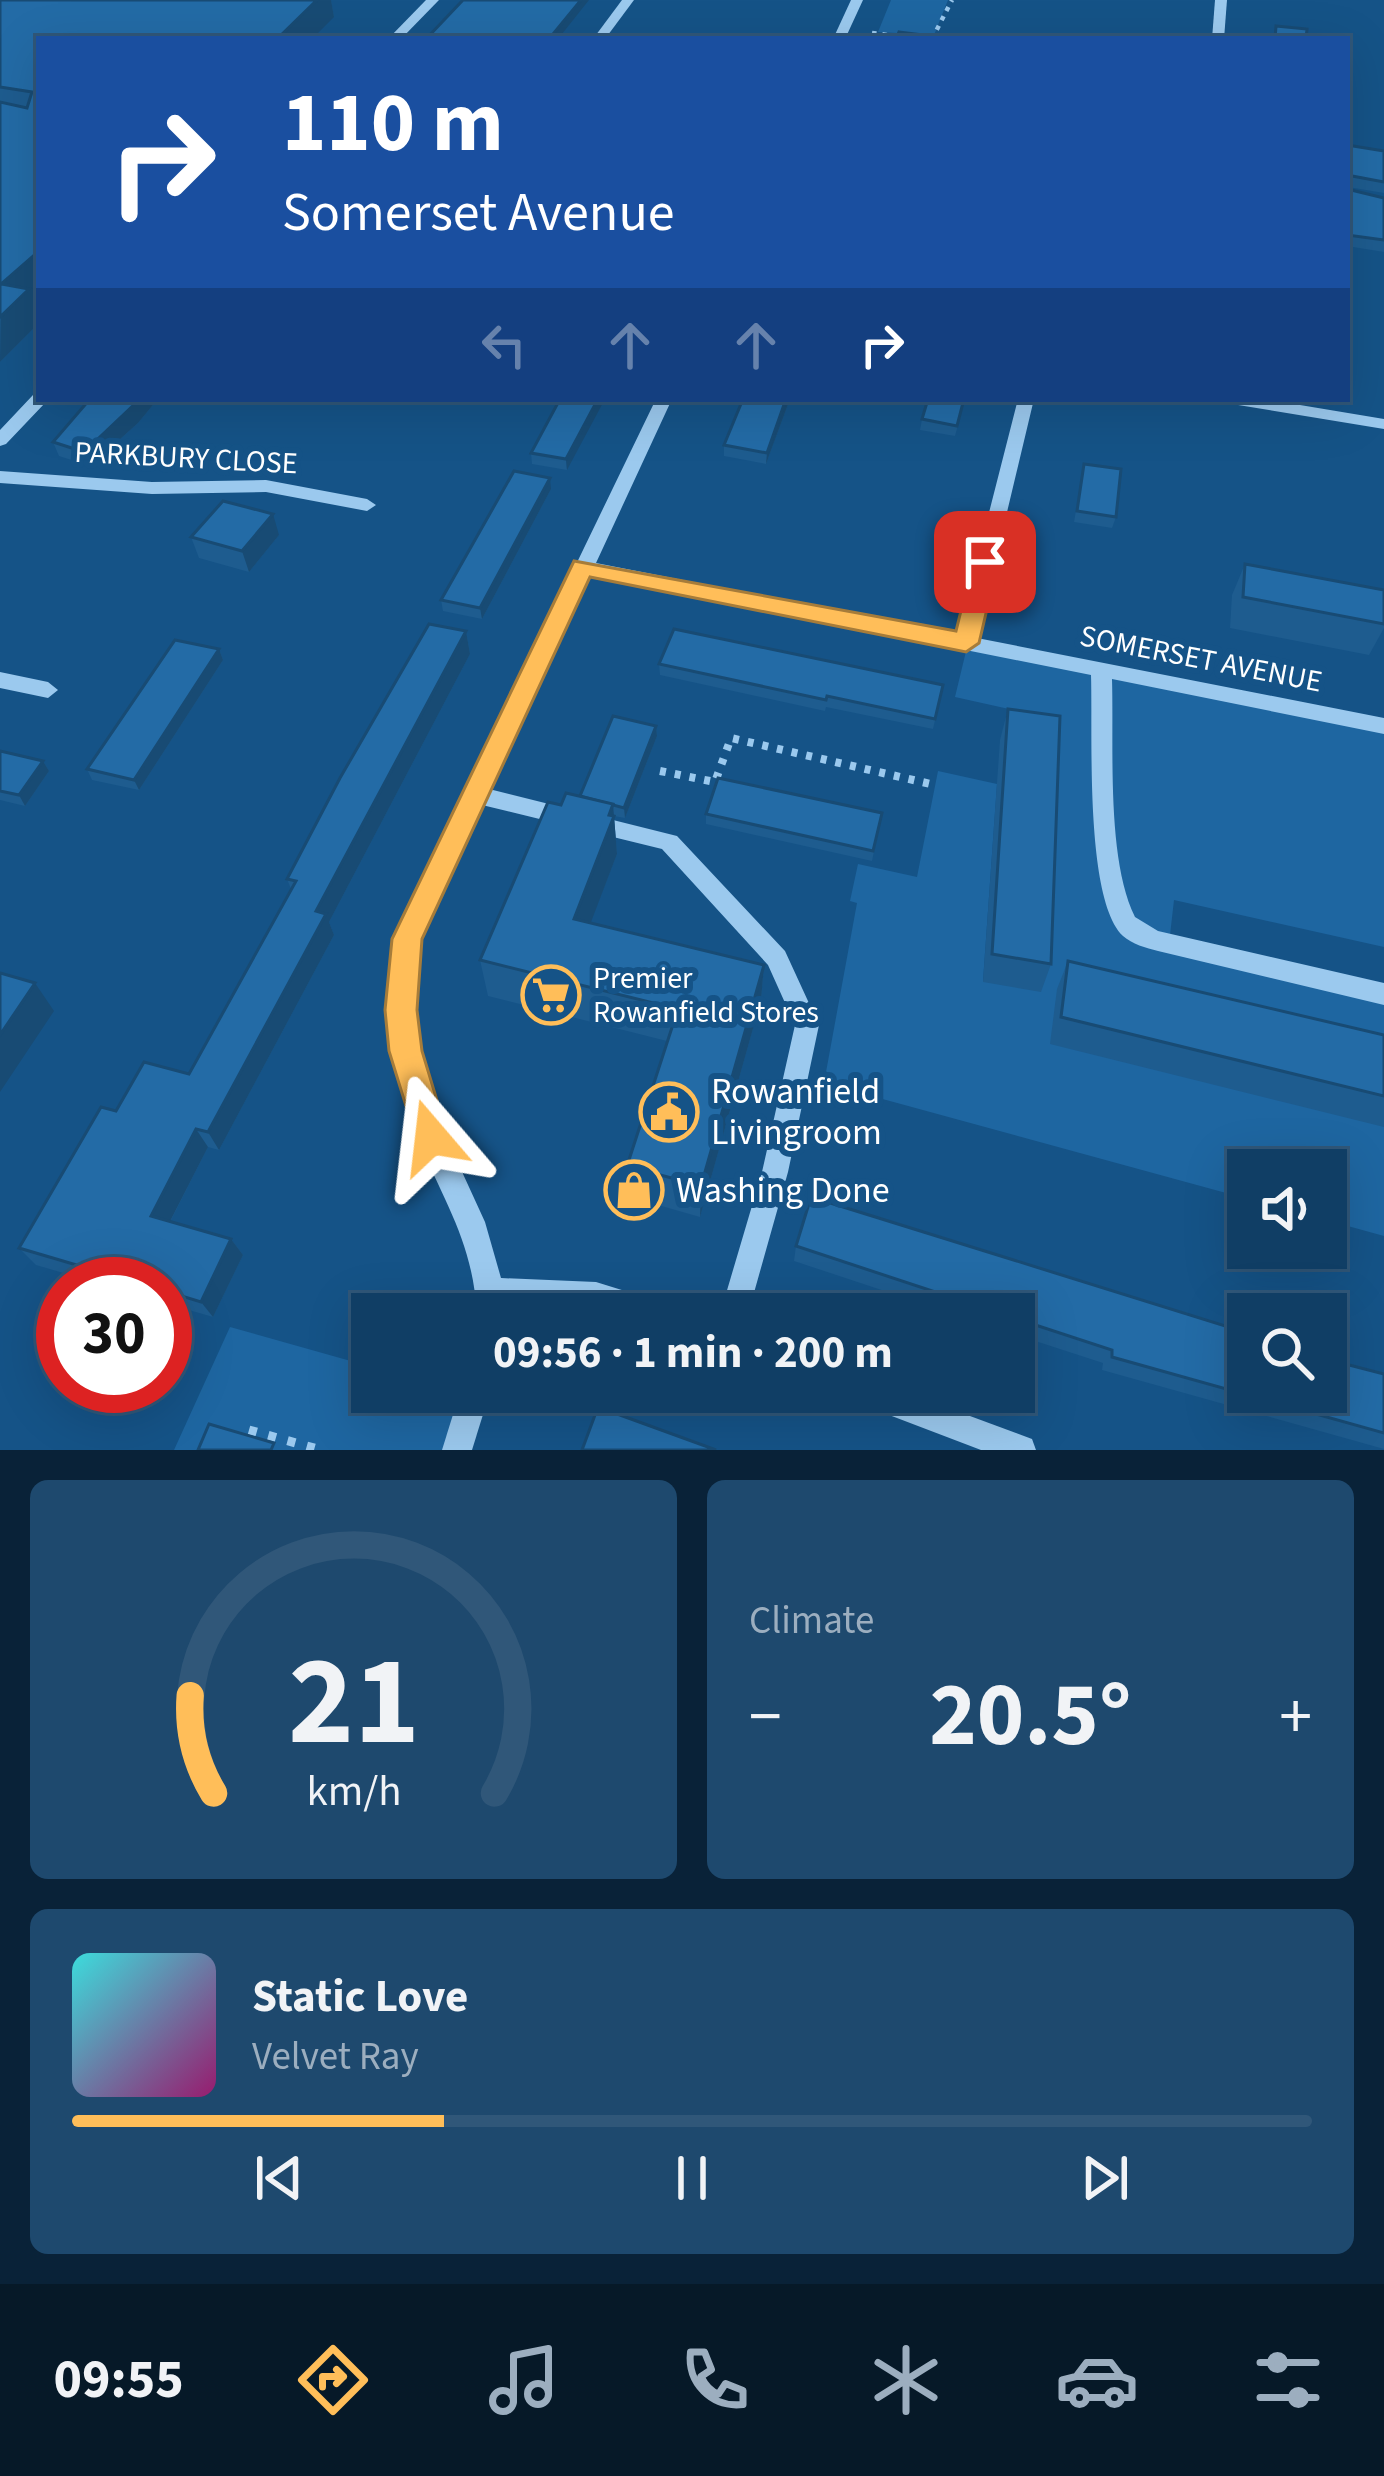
<!DOCTYPE html>
<html lang="en">
<head>
<meta charset="utf-8">
<style>
	:root { --surface:#103e65; --page:#1e496e; --text:#f1f3f6; --muted:#9caebf; --line:#305779; --accent:#ffbe59 }
	body { margin:0; font-family:"Source Sans 3",sans-serif; background:var(--page); color:var(--text); height:100vh; display:flex; flex-direction:column; font-size:45px; white-space:nowrap }
	* { box-sizing:border-box; margin:0 }
	p { font-size:39px; color:var(--muted) }
	.icon { flex:none; width:66px; height:66px; fill:none; stroke:currentColor; stroke-width:2; stroke-linecap:round; stroke-linejoin:round }
	.map { position:relative; height:1450px; overflow:hidden }
	.details { display:flex; flex-direction:column; gap:30px; padding:30px; background:#092238; flex:1 }
	.details>* { flex:none }
	.hud { position:absolute; left:36px; top:36px; width:1314px; height:366px; border-radius:0px; box-shadow:0 12px 48px #0002,0 0 0 3px var(--line); background:#1a4fa0; color:#fff; overflow:hidden }
	.fabs { position:absolute; left:1227px; top:1149px; display:grid; gap:24px }
	.fabs a { display:grid; place-items:center; width:120px; height:120px; border-radius:0px; background:var(--surface); box-shadow:0 12px 48px #0002,0 0 0 3px var(--line); font-size:60px }
	.speed { position:absolute; left:36px; top:1257px; display:flex; gap:24px; font-size:60px; font-weight:700; text-align:center }
	.speed>* { display:grid; place-content:center; width:156px; height:156px; border-radius:50%; background:var(--surface); box-shadow:0 12px 48px #0002,0 0 0 3px var(--line); line-height:1 }
	.speed .limit { border:18px solid #d22; background:#fff; color:#111 }
	.pin { position:absolute; display:grid; place-items:center; width:102px; height:102px; color:#fff; margin:-51px; border-radius:24px; box-shadow:0 6px 18px #0006 }
	.me { position:absolute; width:132px; margin:-66px; rotate:343deg; stroke-linejoin:round; filter:drop-shadow(0 0 9px #0008) }
	.turn { display:flex; align-items:center; gap:42px; height:252px; padding:0 48px; font-size:54px }
	.turn .icon { width:156px; height:156px; stroke-width:2.5 }
	.turn b { display:block; font-size:84px; line-height:102px }
	.lanes { display:flex; align-items:center; height:114px; padding:0 48px; background:#0003; justify-content:center; gap:60px; direction:ltr }
	.lanes .off { opacity:.35 }
	.big { font-size:90px; font-weight:700; line-height:1.1 }
	.details .widget { flex:1; display:flex; flex-direction:column; justify-content:center; gap:18px; min-width:0; padding:0 42px; border-radius:18px; background:var(--page) }
	.details .dial { align-items:center; gap:0 }
	.dial svg { height:312px; overflow:visible; fill:none; stroke:var(--line); stroke-width:7; stroke-linecap:round; text-anchor:middle }
	.dial text { fill:var(--text); stroke:none }
	.song { display:flex; align-items:center; gap:36px }
	.cover { width:144px; height:144px; border-radius:18px; background:linear-gradient(135deg,hsl(180 70% 55%),hsl(320 70% 35%)) }
	.played { height:12px; border-radius:6px; background:linear-gradient(90deg,var(--accent) 30%,var(--line) 30%) }
	.keys { display:flex; justify-content:space-around; direction:ltr }
	.heat { display:flex; justify-content:space-between; align-items:center; font-size:66px; direction:ltr }
	.details .tiles { flex:1; display:grid; gap:30px; grid-template-columns:1fr 1fr }
	.widget:last-child { grid-column:span 2 }
	.trip { position:absolute; left:351px; top:1293px; width:684px; height:120px; border-radius:0px; background:var(--surface); box-shadow:0 12px 48px #0002,0 0 0 3px var(--line); font-weight:700; line-height:120px; text-align:center }
	.tabs { display:flex; height:192px; justify-content:space-around; align-items:center; background:#061928; color:var(--muted) }
	.tabs .icon { width:84px; height:84px }
	.tabs .selected { color:var(--accent) }
	.tabs b { font-size:54px; color:var(--text) }
	.map>svg:first-child { display:block }
</style>
</head>
<body>
<div class="map">
<svg width="1384" height="1450" viewBox="0 0 1384 1450">
	<rect width="100%" height="100%" fill="#155387"/>
	<g fill="#1e66a1">
		<path d="M891 0H948L934 35 878 32Z"/>
		<path d="M968 643 1384 726V947L1174 900 1169 944 1384 994V1236L1326 1220V1170H1248V1199L824 1083 857 903 850 901 858 864 917 877 938 771 997 784 983 981 1041 991 1031 714 955 697Z"/>
		<path d="M230 1327 372 1367V1392H463L457 1450H174Z"/>
	</g>
	<g fill="none" stroke-linecap="round" stroke-linejoin="round">
		<g stroke="#9bc9ee" stroke-width="4.5" stroke-dasharray="4.5 6" stroke-linecap="butt">
			<path d="M872 33 920 39"/>
			<path d="M932 39 952 0"/>
		</g>
		<path stroke="#9bc9ee" stroke-width="8" stroke-dasharray="6 9" stroke-linecap="butt" d="M660 771 715 782 731 738 935 785"/>
		<path stroke="#9bc9ee" stroke-width="9" stroke-dasharray="8 12" stroke-linecap="butt" d="M249 1430 321 1450"/>
		<g fill="#9bc9ee" fill-rule="evenodd">
			<path d="M426 0H439L401 39H388Z"/>
			<path d="M622 0H634L605 39H593Z"/>
			<path d="M851 0H863L845 39H833Z"/>
			<path d="M1215 0H1227L1224 39H1212Z"/>
			<path d="M39 394V399H47L45 403 6 444 0 446V430L33 395Z"/>
			<path d="M656 399H672L596 563 958 634 1018 399H1034L977 638 1384 718V734L1112 679C1114 746 1106 858 1135 917L1158 931 1384 983V1005L1158 951C1146 948 1132 944 1123 936 1084 898 1093 731 1091 675L590 575 489 789 677 836 785 951 819 1025 788 1172 748 1314H720L762 1172 795 1025 768 965 662 849 482 805 419 939 416 1016 423 1066 436 1115 485 1222 501 1278 596 1282 667 1304 671 1314H609L596 1310 504 1306 505 1314H477C472 1239 445 1206 419 1140 393 1075 387 1008 395 939Z"/>
			<path d="M1224 399H1264L1384 419V429L1232 404Z"/>
			<path d="M0 471 152 482 266 480 367 499 376 505 367 511 266 492 152 494 0 483Z"/>
			<path d="M0 672 48 682 58 690 48 698 0 688Z"/>
			<path d="M460 1392H490L472 1450H442Z"/>
			<path d="M850 1392H905L1032 1439 1036 1450H981L855 1402Z"/>
		</g>
	</g>
	<g fill="#1e5c8f">
		<path d="M0 0H331L334 17 39 39 33 299 39 315V323L0 362Z"/>
		<path d="M1347 145 1384 151V193L1348 187Z"/>
		<path d="M1347 189 1384 198V252L1347 246Z"/>
		<path d="M90 399 157 400 138 423 90 466 59 456 53 442Z"/>
		<path d="M560 399 567 470 532 464 531 453Z"/>
		<path d="M743 399H790L766 464 724 456V445Z"/>
		<path d="M965 399 955 436 920 430 922 419Z"/>
		<path d="M1084 464 1116 517 1112 528 1074 522Z"/>
		<path d="M551 489 482 619 443 611 441 600Z"/>
		<path d="M279 535 249 572 199 558 191 537Z"/>
		<path d="M1245 564 1384 590V628L1369 655 1230 628 1232 595Z"/>
		<path d="M466 631 470 654 329 922 334 935 219 1150 208 1147 170 1222 231 1239 243 1255 213 1317 165 1303V1284H101L36 1265 19 1248 116 1111 189 1074 291 889 287 879Z"/>
		<path d="M219 649 223 660 139 790 92 780 87 769Z"/>
		<path d="M659 664 943 685 933 729 826 707 825 711 660 675Z"/>
		<path d="M1008 709 1051 964 1041 992 983 982 1000 740Z"/>
		<path d="M656 726 657 736 625 818 614 816 617 854 590 923 764 965 761 1000 700 1217 630 1197 627 1166 667 1041 488 996 480 960 561 805 580 796Z"/>
		<path d="M0 751 43 761 49 771 25 806 0 800Z"/>
		<path d="M882 813 872 861 706 824V814Z"/>
		<path d="M1068 961 1384 1035V1127L1050 1044 1057 989Z"/>
		<path d="M811 1197 1248 1333V1392H1326V1359L1384 1374V1449L1102 1370 1103 1363 1014 1334V1314H954L794 1261 796 1246Z"/>
	</g>
	<g fill="#184b74">
		<path d="M317 0H331L334 17 312 39H277Z"/>
		<path d="M581 0H589L558 39H549Z"/>
		<path d="M39 251V293L33 299 39 315V323L0 362 1 284Z"/>
		<path d="M140 399 157 400 138 423 90 466 84 452Z"/>
		<path d="M598 399H605L567 470 566 459Z"/>
		<path d="M786 399H790L766 464 767 453Z"/>
		<path d="M550 478 551 489 482 619 480 608Z"/>
		<path d="M273 514 279 535 249 572 242 551Z"/>
		<path d="M466 631 470 654 329 922 334 935 219 1150 208 1132 316 911Z"/>
		<path d="M219 649 223 660 139 790 134 780Z"/>
		<path d="M656 726 657 736 625 818 624 808Z"/>
		<path d="M43 761 49 771 25 806 19 795Z"/>
		<path d="M613 804 617 854 578 956 574 919Z"/>
		<path d="M764 965 761 1000 700 1217 701 1186Z"/>
		<path d="M35 983 54 1011 0 1092V1035Z"/>
		<path d="M196 1129 208 1147 164 1233 151 1216Z"/>
		<path d="M231 1239 243 1255 213 1317 201 1302Z"/>
	</g>
	<g fill="#236ba6" stroke="#184b74" stroke-width="3">
		<path d="M0 0H317L277 39H39V251L1 284 29 289 0 317V102L27 108 32 92 0 87Z"/>
		<path d="M463 0H581L549 39H426Z"/>
		<path d="M1276 26 1307 29 1306 39H1275Z"/>
		<path d="M899 32 955 39H896Z"/>
		<path d="M1347 145 1384 151V182L1352 176 1347 187Z"/>
		<path d="M1347 189 1384 198V240L1347 235Z"/>
		<path d="M90 399H140L84 452 53 442Z"/>
		<path d="M560 399H598L566 459 531 453Z"/>
		<path d="M743 399H786L767 453 724 445Z"/>
		<path d="M928 399H964L957 426 922 419Z"/>
		<path d="M1084 464 1121 469 1116 517 1077 511Z"/>
		<path d="M514 471 550 478 480 608 441 600Z"/>
		<path d="M223 501 273 514 242 551 191 537Z"/>
		<path d="M1245 564 1384 590V624L1243 597Z"/>
		<path d="M429 624 466 631 316 911 326 914 208 1132 196 1129 151 1216 231 1239 201 1302 165 1291V1284H141L19 1248 101 1107 116 1111 144 1062 189 1074 296 881 287 879 340 778Z"/>
		<path d="M674 629 943 685 935 719 827 696 826 700 659 664Z"/>
		<path d="M175 640 219 649 134 780 87 769Z"/>
		<path d="M1008 709 1060 716 1051 964 992 954Z"/>
		<path d="M613 716 656 726 624 808 580 796Z"/>
		<path d="M0 751 43 761 19 795 0 791Z"/>
		<path d="M718 778 882 813 873 851 706 814Z"/>
		<path d="M566 793 613 804 609 815 614 816 574 919 764 965 701 1186 627 1166 678 1009 480 960 548 802 561 805Z"/>
		<path d="M1068 961 1384 1035V1096L1061 1017Z"/>
		<path d="M0 973 35 983 0 1035Z"/>
		<path d="M811 1197 1248 1333V1392H1326V1359L1384 1374V1433L1112 1357V1350L1014 1318V1314H1002L796 1246Z"/>
		<path d="M598 1407 716 1450H582Z"/>
		<path d="M209 1424 274 1443 271 1450H198Z"/>
	</g>
	<path fill="#ffbe59" stroke="#a67c3a" stroke-width="3" d="M985 554 998 562 979 643 966 652 590 577 422 939 417 1010 422 1051 448 1137 443 1148 431 1153 419 1148 389 1051 385 1010 392 939 574 561 956 631 973 562Z"/>
	<defs>
		<symbol id="supermarket-ring" viewBox="-11 -11 22 22"><circle r="9.5" fill="#155387" stroke="#ffbe59" stroke-width="1.5"/><path d="M-6-5.5h2.5l.6 2H6L4.5 2H-2.5L-4.4-4H-6ZM-1.5 3.2a1.3 1.3 0 1 0 .1 0ZM3 3.2a1.3 1.3 0 1 0 .1 0Z" fill="#ffbe59"/></symbol>
		<symbol id="civic-ring" viewBox="-11 -11 22 22"><circle r="9.5" fill="#155387" stroke="#ffbe59" stroke-width="1.5"/><path d="M-.6-6.5H3V-4.5H.6V-3L4-1V1h2V6H-6V1h2V-1L-.6-3ZM-1.2 2.5V6h2.4V2.5Z" fill="#ffbe59"/></symbol>
		<symbol id="shop-ring" viewBox="-11 -11 22 22"><circle r="9.5" fill="#155387" stroke="#ffbe59" stroke-width="1.5"/><path d="M-5-2.5h2.3a2.7 3.5 0 0 1 5.4 0H5L5.5 6h-11ZM-1.5-2.5h3a1.5 2.3 0 0 0-3 0Z" fill="#ffbe59"/></symbol>
	</defs>
	<g fill-rule="evenodd">
		<use href="#supermarket-ring" x="518" y="962" width="66" height="66"/>
		<use href="#civic-ring" x="636" y="1079" width="66" height="66"/>
		<use href="#shop-ring" x="601" y="1157" width="66" height="66"/>
	</g>
	<g text-anchor="middle" dominant-baseline="central" stroke-width="12" stroke-linejoin="round" paint-order="stroke">
		<g font-size="30" fill="#fff" stroke="#155387">
			<text transform="translate(186 458) rotate(3)">PARKBURY CLOSE</text>
			<text transform="translate(1201 659) rotate(11)">SOMERSET AVENUE</text>
		</g>
		<g font-size="30" fill="#fff" stroke="#155387" text-anchor="start">
			<text x="593" y="978">Premier<tspan x="593" dy="34">Rowanfield Stores</tspan></text>
		</g>
		<g font-size="36" fill="#fff" stroke="#155387" text-anchor="start">
			<text x="711" y="1091">Rowanfield<tspan x="711" dy="41">Livingroom</tspan></text>
			<text x="676" y="1190">Washing Done</text>
		</g>
	</g>
</svg>
<div class="fabs">
<a><svg class="icon" aria-label="sound" viewBox="0 0 24 24"><path d="M4 9h4l5-4v14l-5-4H4zM17 9q2 3 0 6"/></svg></a>
<a><svg class="icon" aria-label="search" viewBox="0 0 24 24"><circle cx="10" cy="10" r="6"/><path d="M15 15l6 6"/></svg></a>
</div>
<div class="speed"><div class="limit">30</div></div>
<div class="pin" style="left:985px;top:562px;background:#d93025"><svg class="icon" aria-label="arrive" viewBox="0 0 24 24"><path d="M6 21V4h12l-3 4 3 4H6"/></svg></div>
<svg class="me" style="left:431px;top:1137px" viewBox="-20 -20 40 40"><path d="M0-17L14 15 0 8-14 15z" fill="#ffbe59" stroke="#fff" stroke-width="4"/></svg>
<div class="trip">09:56 · 1 min · 200 m</div>
<div class="hud">
<div class="turn"><svg class="icon" aria-label="right" viewBox="0 0 24 24"><path d="M7 20v-9h11M14 6l5 5-5 5"/></svg><div><b>110 m</b>Somerset Avenue</div></div>
<div class="lanes"><svg class="icon off" aria-label="left" viewBox="0 0 24 24"><path d="M17 20v-9H6M10 6l-5 5 5 5"/></svg><svg class="icon off" aria-label="ahead" viewBox="0 0 24 24"><path d="M12 20V5M6 11l6-6 6 6"/></svg><svg class="icon off" aria-label="ahead" viewBox="0 0 24 24"><path d="M12 20V5M6 11l6-6 6 6"/></svg><svg class="icon" aria-label="right" viewBox="0 0 24 24"><path d="M7 20v-9h11M14 6l5 5-5 5"/></svg></div>
</div>
</div>
<section class="details">
<div class="tiles">
<div class="widget dial"><svg viewBox="0 0 100 80">
<path d="M14 69A42 42 0 1 1 86 69"/>
<path d="M14 69A42 42 0 0 1 8 44" stroke="#ffbe59"/>
<text x="50" y="56" font-size="32" font-weight="700">21</text>
<text x="50" y="72" font-size="11">km/h</text>
</svg></div>
<div class="widget"><p>Climate</p>
<div class="heat"><a>−</a><b class="big">20.5°</b><a>+</a></div>
</div>
<div class="widget">
<div class="song"><i class="cover"></i><div><b>Static Love</b><p>Velvet Ray</p></div></div>
<div class="played"></div>
<div class="keys"><svg class="icon" aria-label="previous" viewBox="0 0 24 24"><path d="M18 5L8 12l10 7zM5 5v14"/></svg><svg class="icon" aria-label="pause" viewBox="0 0 24 24"><path d="M8 5v14M16 5v14"/></svg><svg class="icon" aria-label="next" viewBox="0 0 24 24"><path d="M6 5l10 7-10 7zM19 5v14"/></svg></div>
</div>
</div>
</section>
<nav class="tabs">
<b>09:55</b>
<svg class="icon selected" aria-label="directions" viewBox="0 0 24 24"><path d="M12 3l9 9-9 9-9-9zM9 14v-3h6M13 9l2 2-2 2"/></svg>
<svg class="icon" aria-label="music" viewBox="0 0 24 24"><path d="M9 18V5l10-2v13"/><circle cx="6" cy="18" r="3"/><circle cx="16" cy="16" r="3"/></svg>
<svg class="icon" aria-label="phone" viewBox="0 0 24 24"><path d="M5 4h4l2 5-3 2q2 4 5 5l2-3 5 2v4C11 20 4 13 5 4z"/></svg>
<svg class="icon" aria-label="climate" viewBox="0 0 24 24"><path d="M12 3v18M4 7l16 10M4 17L20 7"/></svg>
<svg class="icon" aria-label="car" viewBox="0 0 24 24"><path d="M5 17H2v-5l4-1 3-4h7l3 4 3 1v5h-3M9 17h6M6 11h13"/><circle cx="7" cy="17" r="2"/><circle cx="17" cy="17" r="2"/></svg>
<svg class="icon" aria-label="filters" viewBox="0 0 24 24"><path d="M4 7h16M4 17h16"/><circle cx="9" cy="7" r="2"/><circle cx="15" cy="17" r="2"/></svg>
</nav>
</body>
</html>
